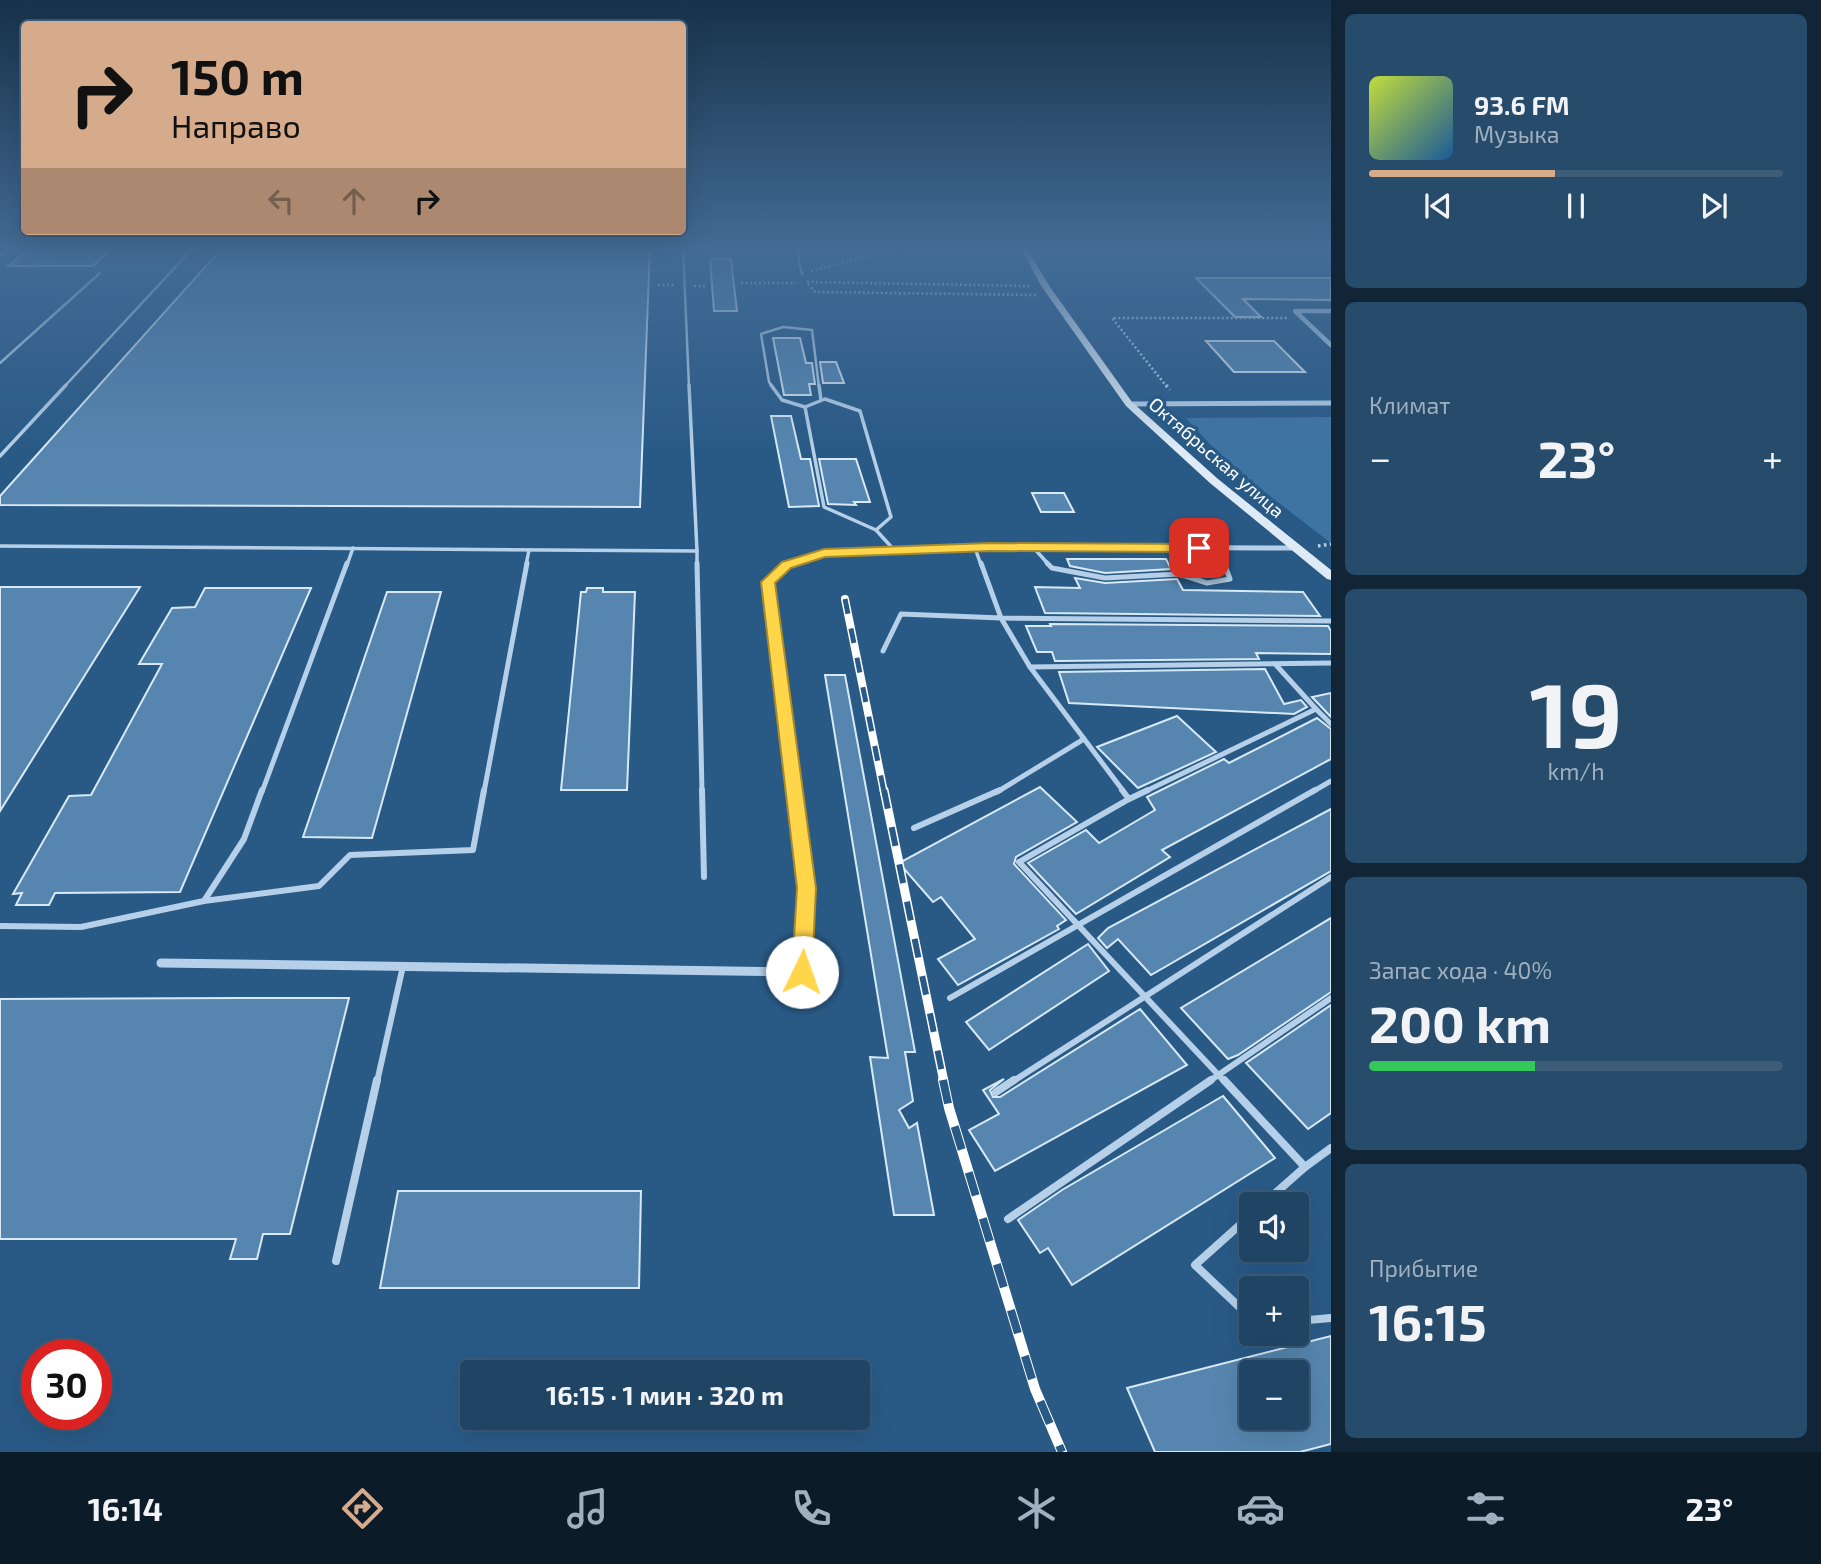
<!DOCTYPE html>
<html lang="ru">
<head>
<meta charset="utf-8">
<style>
	:root { --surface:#1f4464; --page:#274b6a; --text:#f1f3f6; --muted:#a1b0bf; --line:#3c5c78; --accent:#d6ab8b }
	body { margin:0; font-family:"Exo 2",sans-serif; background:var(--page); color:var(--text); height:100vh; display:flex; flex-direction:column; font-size:26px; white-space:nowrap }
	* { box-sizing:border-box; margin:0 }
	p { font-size:23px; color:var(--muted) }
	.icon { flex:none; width:38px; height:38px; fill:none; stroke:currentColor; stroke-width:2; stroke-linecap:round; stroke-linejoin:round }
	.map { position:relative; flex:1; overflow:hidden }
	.sheet { display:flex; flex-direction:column; gap:14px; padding:14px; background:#112537; width:490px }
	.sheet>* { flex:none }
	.banner { position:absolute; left:21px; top:21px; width:665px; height:214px; border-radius:7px; box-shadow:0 7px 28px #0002,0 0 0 2px var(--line); background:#d6ab8b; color:#111; overflow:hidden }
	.buttons { position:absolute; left:1239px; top:1192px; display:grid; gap:14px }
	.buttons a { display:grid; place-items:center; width:70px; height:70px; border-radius:7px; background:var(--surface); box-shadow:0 7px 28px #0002,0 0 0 2px var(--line); font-size:35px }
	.speed { position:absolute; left:21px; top:1339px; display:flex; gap:14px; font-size:35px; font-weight:700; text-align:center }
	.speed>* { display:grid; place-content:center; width:91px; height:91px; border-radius:50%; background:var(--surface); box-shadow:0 7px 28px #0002,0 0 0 2px var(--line); line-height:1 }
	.speed .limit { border:10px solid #d22; background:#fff; color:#111 }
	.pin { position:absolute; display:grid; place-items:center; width:60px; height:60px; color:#fff; margin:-30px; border-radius:14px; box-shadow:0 4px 10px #0006 }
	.me { position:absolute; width:77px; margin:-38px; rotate:3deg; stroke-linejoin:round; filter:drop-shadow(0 0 5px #0008) }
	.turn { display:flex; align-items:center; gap:24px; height:147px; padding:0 35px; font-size:32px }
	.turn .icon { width:91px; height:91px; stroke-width:2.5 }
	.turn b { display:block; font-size:49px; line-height:60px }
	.lanes { display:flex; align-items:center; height:66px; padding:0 35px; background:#0003; justify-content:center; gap:35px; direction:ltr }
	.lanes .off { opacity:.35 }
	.big { font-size:52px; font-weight:700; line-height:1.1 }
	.sheet .card { flex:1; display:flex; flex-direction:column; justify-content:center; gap:10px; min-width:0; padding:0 24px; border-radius:10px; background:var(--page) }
	.sheet .dial { align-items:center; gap:0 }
	.dial b { font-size:91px; line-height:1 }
	.song { display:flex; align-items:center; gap:21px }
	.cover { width:84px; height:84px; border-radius:10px; background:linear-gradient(135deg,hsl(70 70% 55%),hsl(210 70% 35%)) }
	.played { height:7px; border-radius:4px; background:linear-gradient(90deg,var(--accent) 45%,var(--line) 45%) }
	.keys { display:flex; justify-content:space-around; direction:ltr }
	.heat { display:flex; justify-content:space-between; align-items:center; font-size:38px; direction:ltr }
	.charge { height:10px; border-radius:5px; background:linear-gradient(90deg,#34c759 40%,var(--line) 0) }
	.trip { position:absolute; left:460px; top:1360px; width:410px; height:70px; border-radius:7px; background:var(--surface); box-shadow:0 7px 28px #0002,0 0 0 2px var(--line); font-weight:700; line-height:70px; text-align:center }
	.tab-bar { display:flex; height:112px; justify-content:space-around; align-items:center; background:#0c1b28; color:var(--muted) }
	.tab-bar .icon { width:49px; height:49px }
	.tab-bar .selected { color:var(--accent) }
	.tab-bar b { font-size:32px; color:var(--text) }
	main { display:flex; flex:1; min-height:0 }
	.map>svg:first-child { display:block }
</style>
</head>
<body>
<main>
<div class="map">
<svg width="1331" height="1452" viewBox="0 0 1331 1452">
	<rect width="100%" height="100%" fill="#295a86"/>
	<path fill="#3e74a2" d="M1331 417V543L1228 464 1186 418Z"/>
	<g fill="#5686af" stroke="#d8e9f6" stroke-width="2" fill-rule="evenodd">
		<path d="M31 247H113L93 266H8Z"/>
		<path d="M223 247H650L640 507 0 505V496Z"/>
		<path d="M710 259H731L737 311H714Z"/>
		<path d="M1196 278H1331V300L1243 299 1261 317H1235Z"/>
		<path d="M773 338H800L806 363H812L815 384H809L811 395H784Z"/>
		<path d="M1206 341H1274L1305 372H1234Z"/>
		<path d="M820 362H836L844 383H823Z"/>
		<path d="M771 416H791L801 459H810L819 506 789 507Z"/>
		<path d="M819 459H856L870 502H854L856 505 828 504Z"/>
		<path d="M1032 493H1064L1074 512H1041Z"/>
		<path d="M1067 559H1166L1171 569 1105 573 1070 566Z"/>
		<path d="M1075 578 1105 583 1177 579 1183 590 1303 592 1320 616 1045 613 1035 587 1080 588Z"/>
		<path d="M0 587H140L0 811Z"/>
		<path d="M205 588H311L180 892 55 893 49 905H16L22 893 13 894 69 796 91 795 162 664H139L172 608 195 607Z"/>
		<path d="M587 588H603V592H635L627 790H561L581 592H586Z"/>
		<path d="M387 592H441L372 838 303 837Z"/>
		<path d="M1050 624 1328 626 1331 631V654L1256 653 1259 659 1055 661 1052 652H1037L1026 626H1051Z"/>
		<path d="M1265 669 1284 704 1301 700 1307 707 1294 714 1069 703 1059 672Z"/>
		<path d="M825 675H845L915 1052H905L913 1101 899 1110 909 1128 917 1123 934 1215H894L870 1057 888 1058Z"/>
		<path d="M1331 693V717L1312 697Z"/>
		<path d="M1177 716 1216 752 1138 788 1097 747Z"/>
		<path d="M1317 718 1331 729V759L1162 850 1170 857 1076 914 1028 863 1086 830 1099 843 1155 810 1147 797 1224 759 1229 763Z"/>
		<path d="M1040 787 1077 822 1016 857 1014 864 1066 920 1057 926 1059 929 958 985 938 959 975 939 941 897 933 902 899 863Z"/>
		<path d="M1331 809V871L1151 975 1118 939 1107 948 1098 938 1108 928Z"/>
		<path d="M1331 918V992L1238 1055 1228 1059 1181 1008Z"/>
		<path d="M1088 944 1109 971 989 1050 966 1022Z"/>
		<path d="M237 998H349L290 1234H263L257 1259H230L236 1239H0V999Z"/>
		<path d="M1331 1005V1113L1308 1129 1246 1063Z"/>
		<path d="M1140 1009 1187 1065 995 1171 969 1130 999 1114 983 1090 1004 1079 990 1090 993 1097H1000Z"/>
		<path d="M1223 1096 1275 1158 1072 1285 1048 1248 1040 1253 1018 1220 1062 1190Z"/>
		<path d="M398 1191H641L639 1288H380Z"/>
		<path d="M1331 1336V1444L1300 1452H1155L1127 1388ZM1251 1372H1297V1418H1251Z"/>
	</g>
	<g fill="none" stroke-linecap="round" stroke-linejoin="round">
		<g stroke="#b5d0e8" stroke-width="2.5" stroke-dasharray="2 2.5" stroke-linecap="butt">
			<path d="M811 271 903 247"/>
			<path d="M807 282 1031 286"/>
			<path d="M741 283H796"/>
			<path d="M808 284 815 292 1037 295"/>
			<path d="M658 285H675"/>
			<path d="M694 286H707"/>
			<path d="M1167 387 1112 318H1287"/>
		</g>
		<g stroke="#b5d0e8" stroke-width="3.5" stroke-dasharray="2.5 3.5" stroke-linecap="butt">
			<path d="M1166 385 1170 390"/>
			<path d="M1318 546 1331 544"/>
		</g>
		<g stroke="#b5d0e8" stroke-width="2.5">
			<path d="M683 247 689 387"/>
			<path d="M796 247 802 274"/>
			<path d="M0 256 13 247"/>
			<path d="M0 363 100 273"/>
			<path d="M64 387 194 247"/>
			<path d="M773 387 769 382 761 334 783 327 812 330 819 387"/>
		</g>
		<g stroke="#b5d0e8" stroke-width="3.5">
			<path d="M771 385 782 400 805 407 824 507 876 530 895 551"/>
			<path d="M819 385 821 400"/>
			<path d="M805 407 825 399 860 411 891 517 876 530"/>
			<path d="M0 456 66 385"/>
			<path d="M0 546 697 551 689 385"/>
			<path d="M1033 547 1049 565"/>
			<path d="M975 548 981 565"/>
			<path d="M1219 548 1225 565"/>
			<path d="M697 551V565"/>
			<path d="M347 565 353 548"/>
			<path d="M526 565 529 550"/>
			<path d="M1191 565 1198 559 1199 548"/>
		</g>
		<g stroke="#b5d0e8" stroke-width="5">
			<path d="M697 563 702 792"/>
			<path d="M981 563 1001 618 1331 621"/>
			<path d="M1047 563 1052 568 1105 578 1179 574 1193 563"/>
			<path d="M1179 574 1207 583 1230 579 1224 563"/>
			<path d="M883 651 901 614 1001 618 1030 667 1331 663"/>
			<path d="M1030 667 1124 792"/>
			<path d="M1316 709 1331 724"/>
			<path d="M262 792 347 563"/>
			<path d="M484 792 527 563"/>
			<path d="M997 792 1084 739"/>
			<path d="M1144 792 1316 709 1276 665"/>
			<path d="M1312 792 1331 781"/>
		</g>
		<g stroke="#b5d0e8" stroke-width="6">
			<path d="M702 790 704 877"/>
			<path d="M1122 790 1129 799 1148 790"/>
			<path d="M1129 799 1019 862 1225 1082"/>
			<path d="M914 828 1000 790"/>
			<path d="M204 901 319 886 350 855 473 850 484 790"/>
			<path d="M0 926 81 927 204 901 244 839 262 790"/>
			<path d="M950 998 1315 790"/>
			<path d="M377 1082 403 966"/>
			<path d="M1012 1082 1331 877"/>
			<path d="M1208 1082 1331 998"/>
		</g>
		<g stroke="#b5d0e8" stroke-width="8">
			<path d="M1224 1080 1305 1167 1331 1148"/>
			<path d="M996 1092 1014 1080"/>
			<path d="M1263 1204 1305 1167"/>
			<path d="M1251 1215 1195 1265 1251 1318"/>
			<path d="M1008 1219 1211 1080"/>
			<path d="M336 1261 377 1080"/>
			<path d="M1297 1321 1331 1318"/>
		</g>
		<path stroke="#b5d0e8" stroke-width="4.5" d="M1331 311H1295L1331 345"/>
		<g stroke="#b5d0e8" stroke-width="5">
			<path d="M1129 404 1331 403"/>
			<path d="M788 565 824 553 991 547 1297 548"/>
		</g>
		<path stroke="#b5d0e8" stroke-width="7" d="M794 563 787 565 768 582 794 792"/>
		<path stroke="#b5d0e8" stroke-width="9" d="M161 963 802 972 806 888 794 790"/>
		<path fill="#deebf7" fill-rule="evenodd" d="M1020 247H1026L1050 287 1132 402 1218 479 1331 570V580L1327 579 1210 483 1126 406 1042 287Z"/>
		<defs>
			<path id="rail-far2" d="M845 599 884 792"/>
			<path id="rail-far1" d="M884 790 944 1082"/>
			<path id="rail" d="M943 1080 949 1108 1035 1389 1062 1452"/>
		</defs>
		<use href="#rail-far2" stroke="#fff" stroke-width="8"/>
		<use href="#rail-far1" stroke="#fff" stroke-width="9"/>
		<use href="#rail" stroke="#fff" stroke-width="10"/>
		<use href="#rail-far2" stroke="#295a86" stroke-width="5" stroke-dasharray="15" stroke-linecap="butt"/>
		<use href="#rail-far1" stroke="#295a86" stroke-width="6" stroke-dasharray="19" stroke-linecap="butt"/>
		<use href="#rail" stroke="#295a86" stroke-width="8" stroke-dasharray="24" stroke-linecap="butt"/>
	</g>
	<linearGradient id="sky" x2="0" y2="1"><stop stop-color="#17324a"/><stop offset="0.55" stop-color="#436b95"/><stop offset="1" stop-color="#436b95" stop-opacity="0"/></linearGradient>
	<rect width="1331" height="450" fill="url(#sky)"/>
	<path fill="#ffd54a" stroke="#a68a30" stroke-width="2" d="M990 543 1199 544 1205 548 1199 552 990 551 825 557 791 568 775 583 816 888 812 972 809 979 802 981 795 979 792 972 797 888 761 582 782 562 824 549Z"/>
	<g text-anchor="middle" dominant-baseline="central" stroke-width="7" stroke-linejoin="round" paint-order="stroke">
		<g font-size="19" fill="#fff" stroke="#295a86">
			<text transform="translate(1217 457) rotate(41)">Октябрьская улица</text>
		</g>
	</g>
</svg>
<div class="buttons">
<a><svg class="icon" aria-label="sound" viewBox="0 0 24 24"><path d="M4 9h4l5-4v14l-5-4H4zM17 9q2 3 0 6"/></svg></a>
<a>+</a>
<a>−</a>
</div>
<div class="speed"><div class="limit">30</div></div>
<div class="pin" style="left:1199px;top:548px;background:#d93025"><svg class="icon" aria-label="arrive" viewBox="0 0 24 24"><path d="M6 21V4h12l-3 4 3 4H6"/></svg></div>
<svg class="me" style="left:802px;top:972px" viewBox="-20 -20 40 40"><circle r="19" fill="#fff"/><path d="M0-13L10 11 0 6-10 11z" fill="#ffd54a"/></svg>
<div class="trip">16:15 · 1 мин · 320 m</div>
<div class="banner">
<div class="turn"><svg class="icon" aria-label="right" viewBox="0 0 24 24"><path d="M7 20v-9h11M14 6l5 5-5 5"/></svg><div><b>150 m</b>Направо</div></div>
<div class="lanes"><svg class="icon off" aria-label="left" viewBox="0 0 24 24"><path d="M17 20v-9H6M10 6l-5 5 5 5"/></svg><svg class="icon off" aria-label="ahead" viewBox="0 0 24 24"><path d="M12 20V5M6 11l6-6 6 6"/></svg><svg class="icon" aria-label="right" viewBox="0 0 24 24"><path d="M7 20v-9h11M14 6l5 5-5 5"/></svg></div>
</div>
</div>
<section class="sheet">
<div class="card">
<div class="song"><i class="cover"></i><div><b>93.6 FM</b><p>Музыка</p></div></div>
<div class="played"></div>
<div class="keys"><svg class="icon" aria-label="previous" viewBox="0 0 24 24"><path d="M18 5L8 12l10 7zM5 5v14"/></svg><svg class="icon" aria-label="pause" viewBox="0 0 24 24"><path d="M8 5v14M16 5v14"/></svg><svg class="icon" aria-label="next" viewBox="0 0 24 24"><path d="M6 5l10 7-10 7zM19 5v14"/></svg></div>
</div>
<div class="card"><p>Климат</p>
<div class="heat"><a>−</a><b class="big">23°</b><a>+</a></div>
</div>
<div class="card dial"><b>19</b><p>km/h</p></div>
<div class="card"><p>Запас хода · 40%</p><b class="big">200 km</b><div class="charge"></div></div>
<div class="card"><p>Прибытие</p><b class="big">16:15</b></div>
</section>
</main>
<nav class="tab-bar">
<b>16:14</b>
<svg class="icon selected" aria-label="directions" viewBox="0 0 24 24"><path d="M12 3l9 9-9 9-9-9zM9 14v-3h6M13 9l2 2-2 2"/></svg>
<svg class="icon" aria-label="music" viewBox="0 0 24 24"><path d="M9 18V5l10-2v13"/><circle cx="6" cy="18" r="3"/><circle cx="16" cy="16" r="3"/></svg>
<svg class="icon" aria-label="phone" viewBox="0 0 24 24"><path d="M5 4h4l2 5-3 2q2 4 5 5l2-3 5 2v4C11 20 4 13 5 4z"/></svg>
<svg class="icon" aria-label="climate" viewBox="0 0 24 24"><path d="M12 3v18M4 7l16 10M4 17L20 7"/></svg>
<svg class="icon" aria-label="car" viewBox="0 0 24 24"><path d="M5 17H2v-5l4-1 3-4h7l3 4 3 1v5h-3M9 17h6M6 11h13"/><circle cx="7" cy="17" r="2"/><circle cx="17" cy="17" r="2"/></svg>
<svg class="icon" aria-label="filters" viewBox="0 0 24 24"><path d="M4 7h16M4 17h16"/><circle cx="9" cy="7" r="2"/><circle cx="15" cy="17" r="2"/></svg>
<b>23°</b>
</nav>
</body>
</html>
